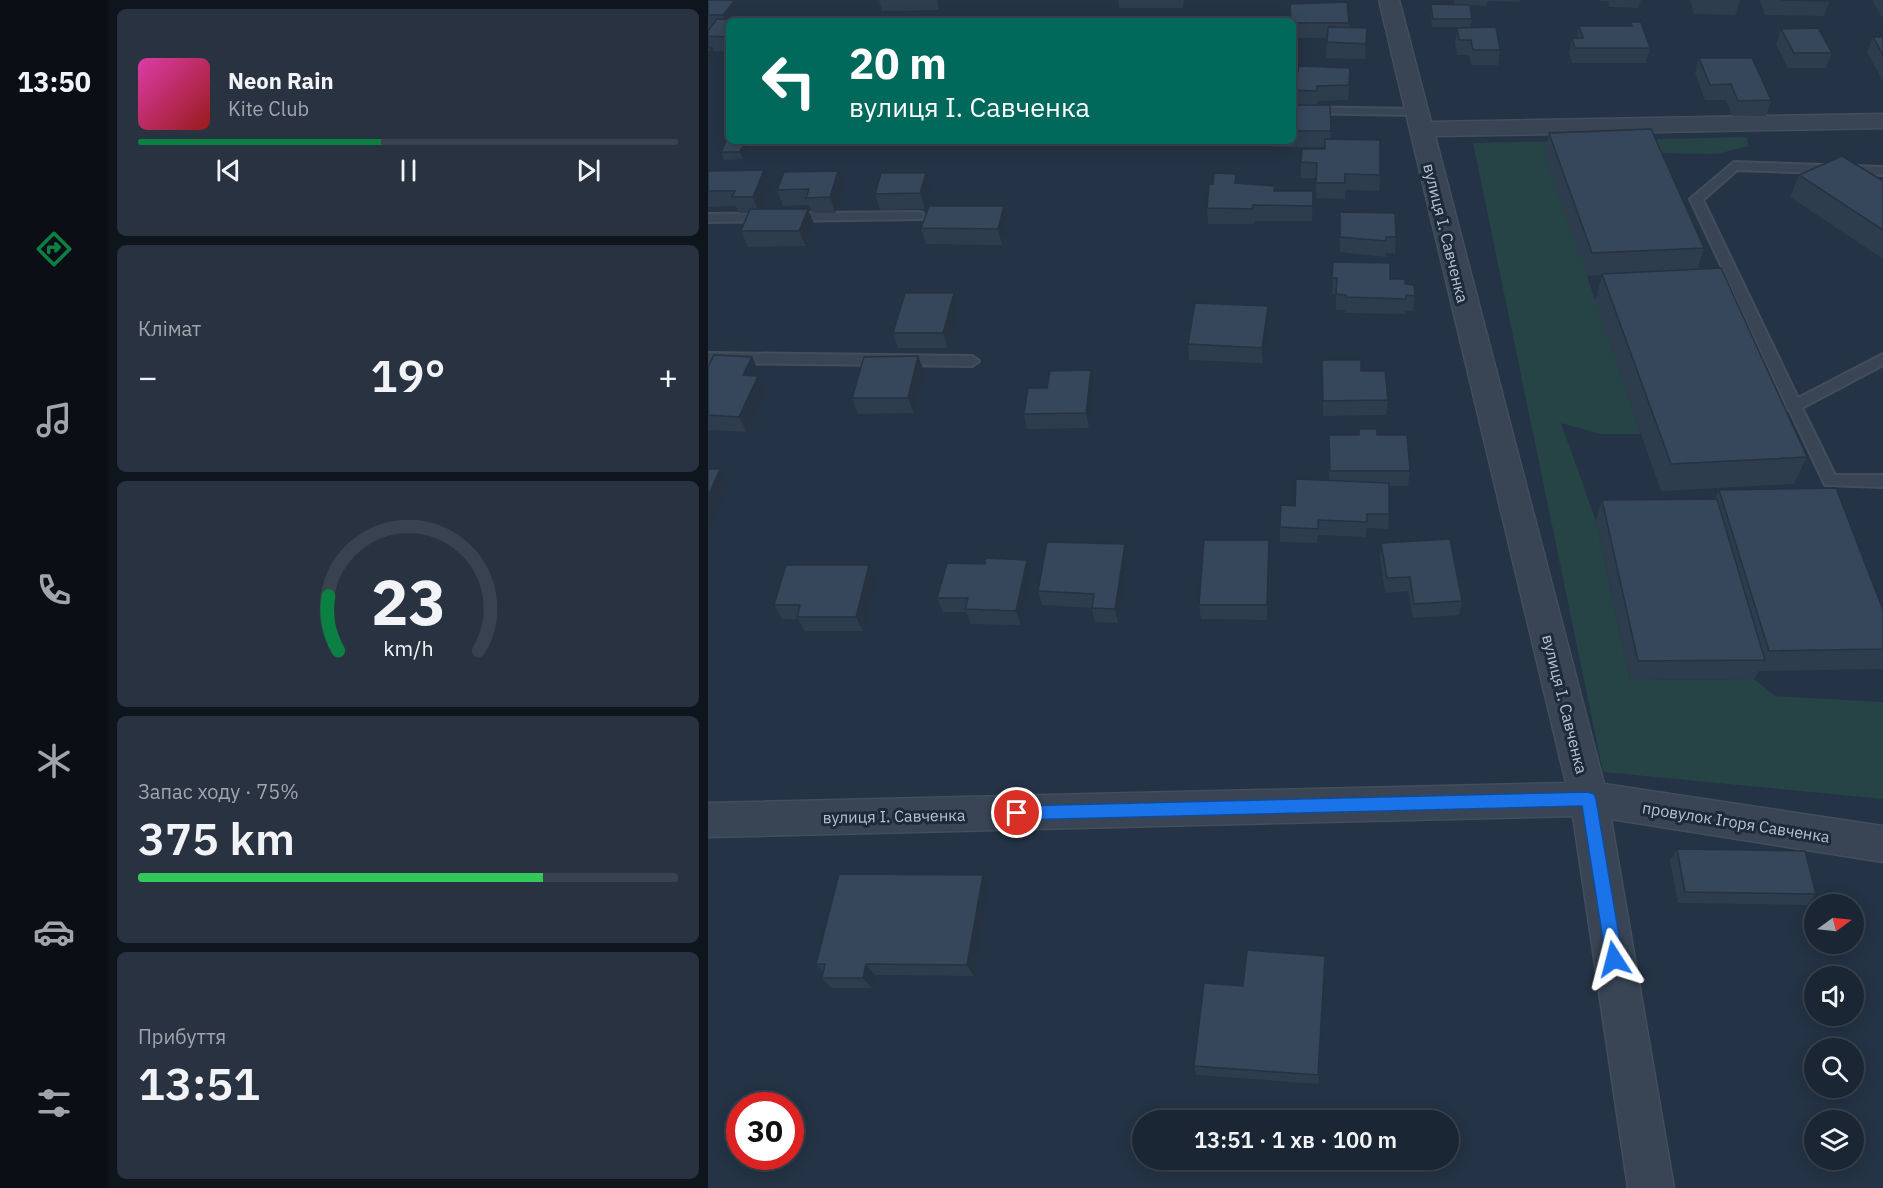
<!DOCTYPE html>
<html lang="uk">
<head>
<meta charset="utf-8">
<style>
	:root { --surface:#1b2634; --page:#283240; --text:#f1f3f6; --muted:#a0a5ac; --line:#39434f; --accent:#0b8043 }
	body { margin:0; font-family:"IBM Plex Sans",sans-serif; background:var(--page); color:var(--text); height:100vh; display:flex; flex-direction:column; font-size:22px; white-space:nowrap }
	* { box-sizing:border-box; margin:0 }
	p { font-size:20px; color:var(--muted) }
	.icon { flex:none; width:33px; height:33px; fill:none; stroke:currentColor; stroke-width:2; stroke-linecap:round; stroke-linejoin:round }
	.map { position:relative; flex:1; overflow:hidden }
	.drawer { display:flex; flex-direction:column; gap:9px; padding:9px; background:#0f151d; width:600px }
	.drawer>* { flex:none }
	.top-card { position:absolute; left:18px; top:18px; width:570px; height:126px; border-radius:9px; box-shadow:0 3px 15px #0003,0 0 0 2px var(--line); background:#00695c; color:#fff; overflow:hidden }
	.needle { width:39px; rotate:75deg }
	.buttons { position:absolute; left:1096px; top:894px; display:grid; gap:12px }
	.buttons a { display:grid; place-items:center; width:60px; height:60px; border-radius:50%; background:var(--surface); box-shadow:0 3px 15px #0003,0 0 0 2px var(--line); font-size:30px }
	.speed { position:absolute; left:18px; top:1092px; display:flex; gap:12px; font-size:30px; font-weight:700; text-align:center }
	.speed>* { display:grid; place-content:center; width:78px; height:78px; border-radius:50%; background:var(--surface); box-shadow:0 3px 15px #0003,0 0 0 2px var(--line); line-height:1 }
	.speed .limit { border:9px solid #d22; background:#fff; color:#111 }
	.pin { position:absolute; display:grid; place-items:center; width:51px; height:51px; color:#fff; margin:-26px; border:3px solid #fff; border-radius:50%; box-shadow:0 2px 6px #0007 }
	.me { position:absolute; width:66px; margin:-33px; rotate:351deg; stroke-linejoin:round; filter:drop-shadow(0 0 4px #0008) }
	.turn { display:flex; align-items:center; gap:21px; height:126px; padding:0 24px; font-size:27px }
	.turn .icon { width:78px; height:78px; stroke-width:2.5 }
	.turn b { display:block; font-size:42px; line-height:51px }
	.big { font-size:45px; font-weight:600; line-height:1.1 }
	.drawer .card { flex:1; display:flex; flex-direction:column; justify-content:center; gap:9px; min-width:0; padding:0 21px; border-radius:9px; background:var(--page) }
	.drawer .dial { align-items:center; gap:0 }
	.dial svg { height:156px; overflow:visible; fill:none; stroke:var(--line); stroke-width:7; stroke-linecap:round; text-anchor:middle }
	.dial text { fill:var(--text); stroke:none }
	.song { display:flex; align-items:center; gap:18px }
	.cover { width:72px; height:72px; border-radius:9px; background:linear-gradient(135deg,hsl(320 70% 55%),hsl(0 70% 35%)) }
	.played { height:6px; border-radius:3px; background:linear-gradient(90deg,var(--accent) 45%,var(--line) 45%) }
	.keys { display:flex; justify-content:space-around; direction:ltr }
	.heat { display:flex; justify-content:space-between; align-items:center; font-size:33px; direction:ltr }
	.charge { height:9px; border-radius:4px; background:linear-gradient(90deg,#34c759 75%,var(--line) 0) }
	.trip { position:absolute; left:424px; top:1110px; width:327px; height:60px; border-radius:30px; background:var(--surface); box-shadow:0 3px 15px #0003,0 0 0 2px var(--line); font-weight:600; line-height:60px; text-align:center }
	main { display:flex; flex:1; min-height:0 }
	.tabs { display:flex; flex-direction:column; width:108px; justify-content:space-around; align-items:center; background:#0b0f15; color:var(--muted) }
	.tabs .icon { width:42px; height:42px }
	.tabs .selected { color:var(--accent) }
	.tabs b { font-size:27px; color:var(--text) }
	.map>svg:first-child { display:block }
</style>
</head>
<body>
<main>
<nav class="tabs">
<b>13:50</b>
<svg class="icon selected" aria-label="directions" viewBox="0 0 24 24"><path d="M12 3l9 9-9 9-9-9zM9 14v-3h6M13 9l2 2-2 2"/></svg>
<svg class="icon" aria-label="music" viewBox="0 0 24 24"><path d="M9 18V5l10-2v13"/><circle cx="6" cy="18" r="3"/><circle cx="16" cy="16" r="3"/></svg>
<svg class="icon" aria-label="phone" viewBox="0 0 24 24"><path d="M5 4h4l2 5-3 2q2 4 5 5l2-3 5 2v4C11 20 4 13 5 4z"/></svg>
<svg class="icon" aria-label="climate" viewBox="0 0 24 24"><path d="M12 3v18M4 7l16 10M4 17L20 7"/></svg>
<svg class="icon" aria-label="car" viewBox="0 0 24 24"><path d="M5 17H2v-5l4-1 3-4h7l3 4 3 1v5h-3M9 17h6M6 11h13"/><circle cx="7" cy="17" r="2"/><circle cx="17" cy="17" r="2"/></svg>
<svg class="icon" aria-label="filters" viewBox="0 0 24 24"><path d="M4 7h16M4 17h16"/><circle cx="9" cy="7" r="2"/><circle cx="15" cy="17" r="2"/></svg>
</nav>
<section class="drawer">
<div class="card">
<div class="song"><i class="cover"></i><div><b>Neon Rain</b><p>Kite Club</p></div></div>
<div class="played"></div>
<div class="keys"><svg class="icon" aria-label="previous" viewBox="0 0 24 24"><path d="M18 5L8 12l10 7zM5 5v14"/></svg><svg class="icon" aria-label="pause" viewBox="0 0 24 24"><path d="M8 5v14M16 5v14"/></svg><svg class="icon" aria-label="next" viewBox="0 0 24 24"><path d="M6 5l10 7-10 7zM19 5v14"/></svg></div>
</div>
<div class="card"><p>Клімат</p>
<div class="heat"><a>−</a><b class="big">19°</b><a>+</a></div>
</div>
<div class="card dial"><svg viewBox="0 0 100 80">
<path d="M14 69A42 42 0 1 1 86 69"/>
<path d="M14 69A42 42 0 0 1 9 41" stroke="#0b8043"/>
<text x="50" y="56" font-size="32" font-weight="700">23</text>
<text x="50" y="72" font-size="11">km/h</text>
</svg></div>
<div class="card"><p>Запас ходу · 75%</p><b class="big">375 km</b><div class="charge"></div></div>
<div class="card"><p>Прибуття</p><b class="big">13:51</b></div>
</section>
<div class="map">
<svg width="1175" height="1188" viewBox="0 0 1175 1188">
	<rect width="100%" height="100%" fill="#243345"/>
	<path fill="#264346" d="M1038 137 1041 146 1009 154 945 153 879 276 933 434H892L853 423 888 521 922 680 1046 679 1067 696 1175 702V799L895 772 765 143Z"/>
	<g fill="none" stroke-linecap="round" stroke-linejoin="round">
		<defs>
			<g id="service">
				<path d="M585 107 709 109 715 112 709 115 585 113Z"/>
				<path d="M1026 162 1175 167V175L1029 170 995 200 1090 398 1175 354V365L1094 408 1127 475H1175V487L1117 485 1082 411 1077 407 1078 404 982 199Z"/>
				<path d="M211 212 215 213V219L0 222V214Z"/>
				<path d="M0 353 264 356 271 361 264 366 0 363Z"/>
			</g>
			<path id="minor" d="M671 0H691L723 122 1175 114V128L727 136 896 784 1175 826V862L903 819 966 1188H920L865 816 0 837V803L858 783Z"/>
		</defs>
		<use href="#service" stroke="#434e5d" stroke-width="4"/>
		<use href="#minor" stroke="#434e5d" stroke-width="3"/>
		<use href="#service" fill="#394554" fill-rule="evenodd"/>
		<use href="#minor" fill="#394554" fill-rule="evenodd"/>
	</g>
	<g fill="#2e3d4e">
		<path d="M0 0H27L33 14 21 21V52L6 51 8 55 0 67V48H1L0 31 1 29H0Z"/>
		<path d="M171 0H234L231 10 174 11Z"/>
		<path d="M410 0H476L475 8H411Z"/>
		<path d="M746 0H813L812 2 780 1 779 6 762 5 764 19 763 27H724L723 12V4H746Z"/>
		<path d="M891 0H933L931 8 901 7 900 1H892Z"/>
		<path d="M982 0H1032L1027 15 986 14Z"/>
		<path d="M1052 0H1121L1122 1 1116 16 1057 15Z"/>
		<path d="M1166 0H1175V19L1165 2Z"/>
		<path d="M585 21 641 23V27L659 28 657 59 618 58 619 38H585Z"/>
		<path d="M922 22 942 48 938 63H864L861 53 864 38H869L871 26H921Z"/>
		<path d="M749 28 792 50 790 65H763L761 55H749L747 43Z"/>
		<path d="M1073 29 1124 53 1118 68H1080L1068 44Z"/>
		<path d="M1165 37H1175V82L1159 52Z"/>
		<path d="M991 58 1063 100 1058 116H1025L1018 100H997L987 73Z"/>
		<path d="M585 72 642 83 640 100 609 101V105H622L623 139 672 175 671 191 637 190V199L608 198V178H593V162L617 149V147H564V141H585Z"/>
		<path d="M841 133 996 248 989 270 1099 457 1086 484 953 491 887 302 894 275 879 276 837 155Z"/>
		<path d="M43 141 35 159 16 160 13 152Z"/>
		<path d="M0 171 63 186 53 209H100L106 224 98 246 40 247 33 231 41 213H31L28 206 0 207Z"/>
		<path d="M1091 175 1175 181V259L1082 197Z"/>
		<path d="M528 183 567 191H605L604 221H546V224H500L499 208Z"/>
		<path d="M136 187 127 213H104L101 205 75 206 69 190Z"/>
		<path d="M222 188 217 209 172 210 167 194Z"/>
		<path d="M296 206 300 222 294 245 218 244 213 228Z"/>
		<path d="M632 212 688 237 687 253H678L677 257 632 252Z"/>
		<path d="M625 262 682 279 697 284 707 296 705 311H697V314L637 313V310H628V294H624Z"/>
		<path d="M250 309 240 348H190L185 333Z"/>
		<path d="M560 322 555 363 481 360 480 344Z"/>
		<path d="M44 357 51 372 49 376H50L58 391 39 432 0 430V367Z"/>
		<path d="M614 360 653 371 680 400 678 415 615 416Z"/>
		<path d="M383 370 386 385 381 428 319 429 316 414 339 388Z"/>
		<path d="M216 371 206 413 150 414 144 398Z"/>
		<path d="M651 429 669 435 702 471 700 486H681V514L680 529 659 528 658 537 610 535 609 543 572 542V527L587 506 621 481V435H651Z"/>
		<path d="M1011 490 1175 610V669L1051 671 1046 679 922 680 888 521 894 500 1007 499Z"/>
		<path d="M673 543 754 601 751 615 705 618 700 591 677 593 672 558Z"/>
		<path d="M417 544 420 558 410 623 387 622 384 608 334 605 330 591Z"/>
		<path d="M562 555 559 620 493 619 491 605Z"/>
		<path d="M323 574 313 625 263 624 258 612H235L229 598Z"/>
		<path d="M168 580 155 631H97L90 619H74L66 605Z"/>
		<path d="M969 849 1108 894 1099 905 970 903 962 860Z"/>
		<path d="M275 875 281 886 266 976 167 975 164 988H123L114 978 116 972 108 964Z"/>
		<path d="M617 956 610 1084 488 1075 486 1066 535 986Z"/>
	</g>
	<g fill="#263240">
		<path d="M27 0 33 14 21 30 15 15Z"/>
		<path d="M229 0H234L231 10Z"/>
		<path d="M4 48 8 55 0 67V54Z"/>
		<path d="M0 112 3 120 0 125Z"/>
		<path d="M37 141H43L35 159 32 152Z"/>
		<path d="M56 170 63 186 51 213 45 197Z"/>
		<path d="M130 171 136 187 127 213 122 197Z"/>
		<path d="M218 173 222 188 217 209 212 193Z"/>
		<path d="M296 206 300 222 294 245 290 229Z"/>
		<path d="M100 209 106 224 98 246 91 231Z"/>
		<path d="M246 293 250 309 240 348 235 333Z"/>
		<path d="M560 306V322L555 363 554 348Z"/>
		<path d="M210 356 216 371 206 413 200 398Z"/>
		<path d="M44 357 51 372 42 391 35 375Z"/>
		<path d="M383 370 386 385 381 428 378 413Z"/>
		<path d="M50 376 58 391 39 432 31 417Z"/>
		<path d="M12 469 21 484 0 532V497Z"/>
		<path d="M561 540 562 555 559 620V605Z"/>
		<path d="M417 544 420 558 410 623 407 609Z"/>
		<path d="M319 560 323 574 313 625 308 611Z"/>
		<path d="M161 565 168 580 155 631 148 617Z"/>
		<path d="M275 875 281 886 266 976 259 965Z"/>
		<path d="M158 964 167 975 164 988 155 978Z"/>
	</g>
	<g fill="#36475b" stroke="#263240" stroke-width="1.5">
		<path d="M0 0H27L15 15H0Z"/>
		<path d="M1073 0H1121L1122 1Z"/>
		<path d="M639 2 641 23H585V21H583L582 4Z"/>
		<path d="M723 4 762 5 764 19H725Z"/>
		<path d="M329 18H387L386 21H328Z"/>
		<path d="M9 19 56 21H21V37L0 36V31Z"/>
		<path d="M922 22H933L942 48H867L864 38H875L871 26H924Z"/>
		<path d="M620 27 659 28 658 44 619 42Z"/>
		<path d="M788 27 792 50H765L763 40H751L749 28Z"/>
		<path d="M1110 28 1124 53H1086L1073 29Z"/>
		<path d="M1165 37H1175V55Z"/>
		<path d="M0 48H4L0 54Z"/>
		<path d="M991 58H1044L1063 100 1030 101 1023 84 1002 85Z"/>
		<path d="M591 66 642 68 641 85 609 86V91L585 90V72H590Z"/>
		<path d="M585 105H622L623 131H585Z"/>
		<path d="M943 129 996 248 884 253 841 133Z"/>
		<path d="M21 135V141H37L32 152H13Z"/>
		<path d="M617 139 672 140V175L637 174V183H608L609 163 593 162 594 149H617Z"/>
		<path d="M1134 156 1175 181V230L1091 175Z"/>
		<path d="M56 170 45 197H24L27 191H0V171Z"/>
		<path d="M130 171 122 197 98 198 101 189 69 190 76 172Z"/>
		<path d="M173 173H218L212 193 167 194Z"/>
		<path d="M506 173 528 174 527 183 567 186 566 191H605V206L545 205V209L499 208 501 184H505Z"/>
		<path d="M221 206H296L290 229 213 228Z"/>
		<path d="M42 209H100L91 231H33Z"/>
		<path d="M632 212 687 213 688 237H678V241L632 237Z"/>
		<path d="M625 262 682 263V279H697V284L706 285 707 296 698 295V299L638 297V295L628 294 629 278H624Z"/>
		<path d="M1013 268 1099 457 963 464 894 274Z"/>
		<path d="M197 293H246L235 333H185Z"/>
		<path d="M487 303 560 306 554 348 480 344Z"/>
		<path d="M6 355 44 357 35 375 50 376 31 417 0 415V367Z"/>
		<path d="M210 356 200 398H144L156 357Z"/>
		<path d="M614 360H653V371H677L680 400 615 401Z"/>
		<path d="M383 370 378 413 316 414 320 388H339L342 371Z"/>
		<path d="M651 429H669V435H699L702 471H622L621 435H651Z"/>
		<path d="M0 469H12L0 497Z"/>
		<path d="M588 479 681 483V514H659V522L610 520V529L572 527 573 505 587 506Z"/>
		<path d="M1128 488 1175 610V649L1061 651 1011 490Z"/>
		<path d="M1009 499 1057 660 930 661 894 500Z"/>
		<path d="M742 539 754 601 706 604 702 577 679 578 673 543Z"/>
		<path d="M496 540H561L559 605H491Z"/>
		<path d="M339 542 417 544 407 609 384 608 386 594 330 591Z"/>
		<path d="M277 558 319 560 308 611 257 609 260 598H229L239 563 277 564Z"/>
		<path d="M78 565H161L148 617H89L92 605H66Z"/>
		<path d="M969 849 1097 851 1108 894 977 892Z"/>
		<path d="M131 874 275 875 259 965 158 964 155 978H114L117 964H108Z"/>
		<path d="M539 950 617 956 610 1075 486 1066 496 983 535 986Z"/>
	</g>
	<path fill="#1a73e8" stroke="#114b97" stroke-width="1.5" d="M880 792 886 794 888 799 915 959 912 965 906 967 900 965 898 959 874 806 309 820 304 818 302 813 304 808 309 806Z"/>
	<g text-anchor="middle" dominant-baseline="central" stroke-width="6" stroke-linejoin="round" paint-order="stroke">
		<g font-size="16" fill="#b6c0ce" stroke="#1d2a39">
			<text transform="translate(738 233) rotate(76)">вулиця І. Савченка</text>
			<text transform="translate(857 704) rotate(76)">вулиця І. Савченка</text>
			<text transform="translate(186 816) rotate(-1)">вулиця І. Савченка</text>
			<text transform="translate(1028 822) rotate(9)">провулок Ігоря Савченка</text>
		</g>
	</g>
</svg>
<div class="buttons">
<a><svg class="needle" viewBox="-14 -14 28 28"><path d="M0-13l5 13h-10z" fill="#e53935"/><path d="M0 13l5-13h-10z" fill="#a0a5ac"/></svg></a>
<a><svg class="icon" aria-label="sound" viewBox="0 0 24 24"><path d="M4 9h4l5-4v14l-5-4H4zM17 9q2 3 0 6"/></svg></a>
<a><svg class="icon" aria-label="search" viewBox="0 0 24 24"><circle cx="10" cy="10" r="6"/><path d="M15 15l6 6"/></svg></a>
<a><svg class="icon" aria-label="layers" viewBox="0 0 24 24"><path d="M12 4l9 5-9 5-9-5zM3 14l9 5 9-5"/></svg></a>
</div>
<div class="speed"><div class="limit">30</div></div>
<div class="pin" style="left:309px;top:813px;background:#d93025"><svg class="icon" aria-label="arrive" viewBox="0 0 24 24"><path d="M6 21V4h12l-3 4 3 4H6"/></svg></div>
<svg class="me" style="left:906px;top:959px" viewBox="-20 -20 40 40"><path d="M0-17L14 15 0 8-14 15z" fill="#1a73e8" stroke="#fff" stroke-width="4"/></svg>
<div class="trip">13:51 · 1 хв · 100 m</div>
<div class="top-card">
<div class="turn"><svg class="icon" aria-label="left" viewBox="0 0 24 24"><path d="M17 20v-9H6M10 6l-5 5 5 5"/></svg><div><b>20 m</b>вулиця І. Савченка</div></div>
</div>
</div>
</main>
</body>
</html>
